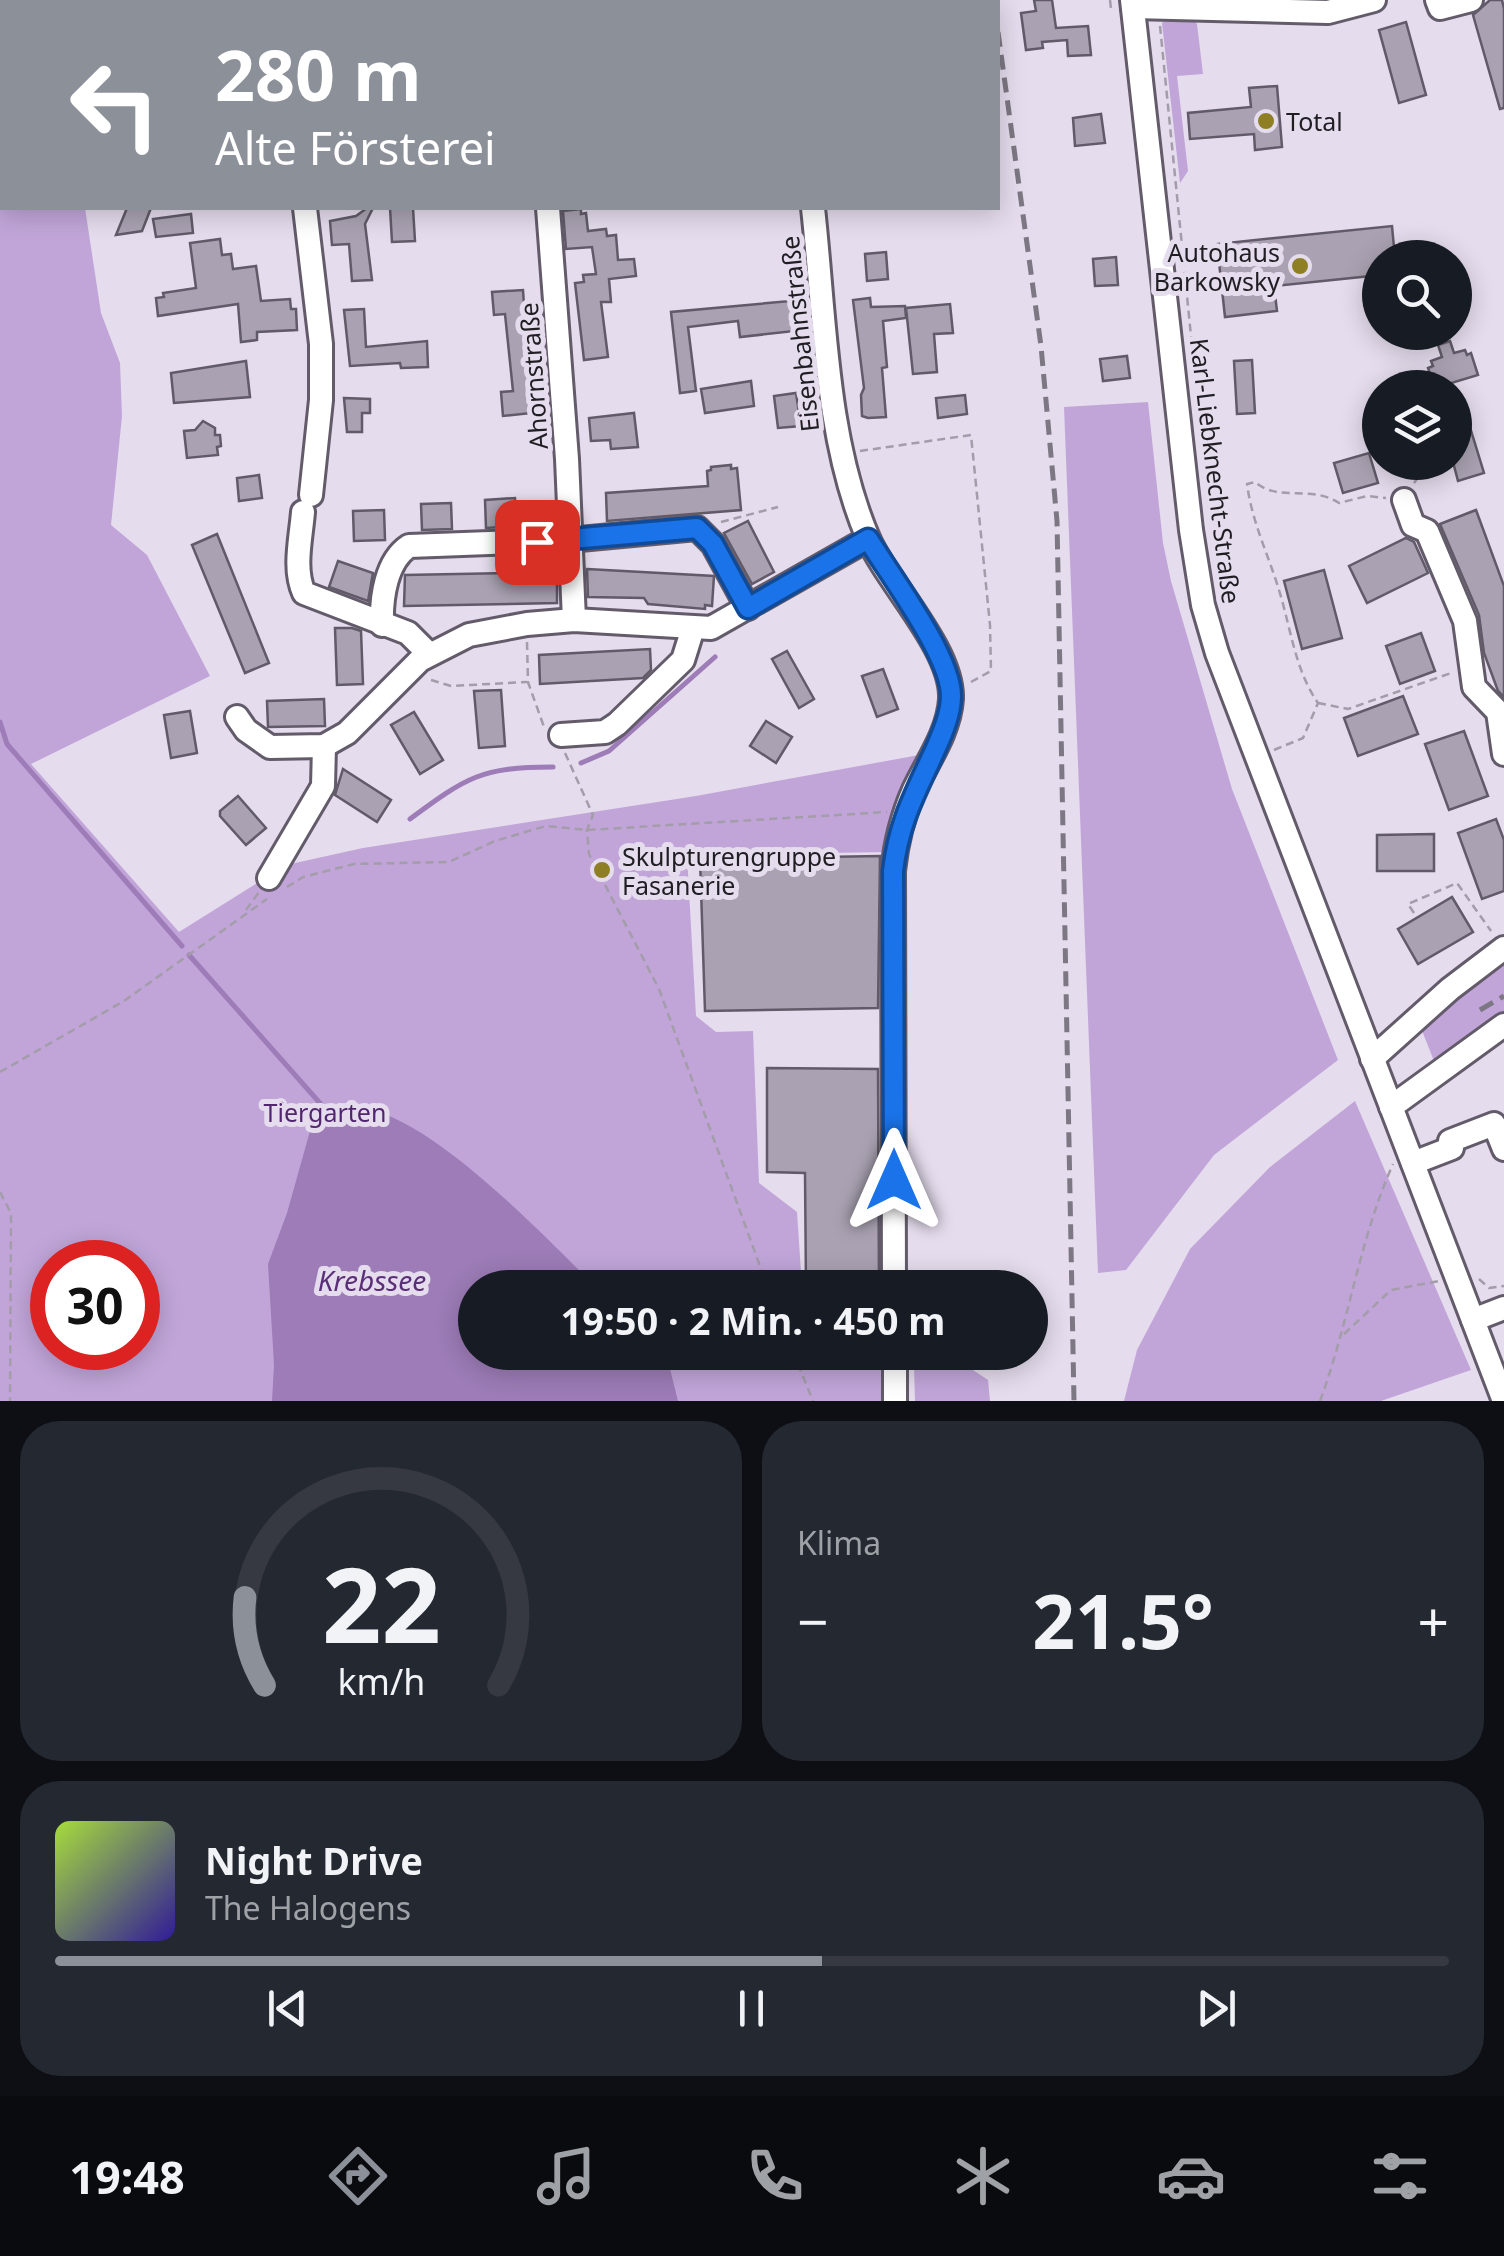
<!DOCTYPE html>
<html lang="de">
<head>
<meta charset="utf-8">
<style>
	:root { --surface:#171b24; --page:#242831; --text:#f1f3f6; --muted:#9ea1a6; --line:#363941; --accent:#8c9099 }
	body { margin:0; font-family:"Noto Sans",sans-serif; background:var(--page); color:var(--text); height:100vh; display:flex; flex-direction:column; font-size:38px; white-space:nowrap }
	* { box-sizing:border-box; margin:0 }
	p { font-size:32px; color:var(--muted) }
	.icon { flex:none; width:55px; height:55px; fill:none; stroke:currentColor; stroke-width:2; stroke-linecap:round; stroke-linejoin:round }
	.map { position:relative; height:1401px; overflow:hidden }
	.panel { display:flex; flex-direction:column; gap:20px; padding:20px; background:#0d0f14; flex:1 }
	.panel>* { flex:none }
	.banner { position:absolute; left:0px; top:0px; width:1000px; height:210px; box-shadow:0 5px 25px #0003; background:#8c9099; color:#fff; overflow:hidden }
	.tools { position:absolute; left:1362px; top:240px; display:grid; gap:20px }
	.tools a { display:grid; place-items:center; width:110px; height:110px; border-radius:50%; background:var(--surface); box-shadow:0 5px 25px #0003; font-size:50px }
	.speed { position:absolute; left:30px; top:1240px; display:flex; gap:20px; font-size:50px; font-weight:700; text-align:center }
	.speed>* { display:grid; place-content:center; width:130px; height:130px; border-radius:50%; background:var(--surface); box-shadow:0 5px 25px #0003; line-height:1 }
	.speed .limit { border:15px solid #d22; background:#fff; color:#111 }
	.pin { position:absolute; display:grid; place-items:center; width:85px; height:85px; color:#fff; margin:-42px; border-radius:20px; box-shadow:0 5px 15px #0006 }
	.me { position:absolute; width:110px; margin:-55px; rotate:0deg; stroke-linejoin:round; filter:drop-shadow(0 0 8px #0008) }
	.turn { display:flex; align-items:center; gap:35px; height:210px; padding:0 50px; font-size:45px }
	.turn .icon { width:130px; height:130px; stroke-width:2.5 }
	.turn b { display:block; font-size:70px; line-height:85px }
	.big { font-size:75px; font-weight:700; line-height:1.1 }
	.panel .widget { flex:1; display:flex; flex-direction:column; justify-content:center; gap:15px; min-width:0; padding:0 35px; border-radius:40px; background:var(--page) }
	.panel .dial { align-items:center; gap:0 }
	.dial svg { height:260px; overflow:visible; fill:none; stroke:var(--line); stroke-width:7; stroke-linecap:round; text-anchor:middle }
	.dial text { fill:var(--text); stroke:none }
	.song { display:flex; align-items:center; gap:30px }
	.cover { width:120px; height:120px; border-radius:15px; background:linear-gradient(135deg,hsl(80 70% 55%),hsl(250 70% 35%)) }
	.played { height:10px; border-radius:5px; background:linear-gradient(90deg,var(--accent) 55%,var(--line) 55%) }
	.keys { display:flex; justify-content:space-around; direction:ltr }
	.heat { display:flex; justify-content:space-between; align-items:center; font-size:55px; direction:ltr }
	.panel .tiles { flex:1; display:grid; gap:20px; grid-template-columns:1fr 1fr }
	.widget:last-child { grid-column:span 2 }
	.trip { position:absolute; left:458px; top:1270px; width:590px; height:100px; border-radius:50px; background:var(--surface); box-shadow:0 5px 25px #0003; font-weight:700; line-height:100px; text-align:center }
	.dock { display:flex; height:160px; justify-content:space-around; align-items:center; background:#090b0e; color:var(--muted) }
	.dock .icon { width:70px; height:70px }
	.dock .active { color:var(--accent) }
	.dock b { font-size:45px; color:var(--text) }
	.map>svg:first-child { display:block }
</style>
</head>
<body>
<div class="map">
<svg width="1504" height="1401" viewBox="0 0 1504 1401">
	<rect width="100%" height="100%" fill="#e5dced"/>
	<g fill="#c1a5d9" fill-rule="evenodd">
		<path d="M0 12 2 208H85L101 313 120 363 122 416 111 525 147 555 210 676 31 764 179 932 286 865 363 848 696 796 919 755 894 804 889 852 687 855 696 1016 716 1032 753 1031 759 1183 797 1212 802 1287 475 1288V1352L886 1353V1401H0ZM52 1262H138V1348H52Z"/>
		<path d="M1166 19H1193L1197 24 1203 74 1177 76 1188 171 1180 183 1162 23Z"/>
		<path d="M1148 402 1163 543 1171 581 1232 789 1338 1060 1214 1155 1126 1270 1098 1273 1064 407Z"/>
		<path d="M1504 962V1013L1434 1061 1421 1028Z"/>
		<path d="M1355 1101 1471 1370 1381 1401H1124L1137 1350 1190 1249 1270 1167Z"/>
		<path d="M967 1366 988 1380 990 1401H915L914 1367Z"/>
	</g>
	<path fill="#9d7cb7" d="M323 1105C338 1106 356 1105 370 1109 443 1129 541 1233 596 1287L475 1288V1352L659 1353 669 1365 678 1401H272L274 1365 268 1264 287 1213 312 1124Z"/>
	<g fill="none" stroke-linecap="round" stroke-linejoin="round">
		<g stroke="#9d7cb7" stroke-width="5">
			<path d="M0 722 7 744 182 946"/>
			<path d="M581 763 609 751 715 657"/>
			<path d="M410 819C467 777 481 767 553 767"/>
			<path d="M189 955 326 1110"/>
		</g>
	</g>
	<g fill="#aaa2b2" stroke="#615a68" stroke-width="2.5">
		<path d="M1034 0H1052L1056 28 1088 26 1091 55 1068 56 1067 40 1042 42 1043 48 1026 50 1021 13 1036 11Z"/>
		<path d="M1490 0H1502L1504 9V108L1500 109 1473 15Z"/>
		<path d="M1406 22 1426 95 1399 103 1379 30Z"/>
		<path d="M1277 86 1282 147 1255 150 1254 134 1190 139 1188 113 1251 107 1249 88Z"/>
		<path d="M1101 114 1105 143 1075 146 1073 118Z"/>
		<path d="M127 208H151L142 231 116 235Z"/>
		<path d="M367 208H373L365 224 372 280 352 281 349 244 332 245 330 221 356 216Z"/>
		<path d="M390 208H413L415 241 392 242Z"/>
		<path d="M581 209V214L586 213 588 231 606 229 607 236 616 235 618 260 634 259 636 276 609 279 611 302H601L608 357 584 360 575 283 584 282 583 275 596 274 592 247 566 249 563 211Z"/>
		<path d="M191 214 193 233 156 237 153 219Z"/>
		<path d="M1392 226 1395 258H1380V275L1274 286 1277 311 1225 317 1217 244Z"/>
		<path d="M220 239 222 255 231 254 233 269 256 266 261 301 290 299 291 309H296L297 330 257 332V340L241 342 238 304 158 316 156 298 164 297 163 293 196 288 190 243Z"/>
		<path d="M886 252 888 279 867 281 865 254Z"/>
		<path d="M1116 257 1118 285 1095 286 1093 259Z"/>
		<path d="M523 290 526 335 531 334 535 367H528L532 413 503 416 501 392 513 391 505 314 494 315 492 292Z"/>
		<path d="M870 298 871 307 905 306 906 318 883 321 887 367 882 368 886 417 868 418 862 416 861 395 864 388 853 300Z"/>
		<path d="M801 300 804 330 740 337 738 321 688 327 696 391 680 393 671 312Z"/>
		<path d="M950 304 953 333 934 334 937 372 913 374 906 308Z"/>
		<path d="M364 309 366 347 427 341 428 367 401 368 400 363 350 366 344 310Z"/>
		<path d="M1450 341 1454 353 1465 350 1467 355 1471 353 1478 375 1435 388 1428 368 1433 366 1431 361 1442 357 1438 345Z"/>
		<path d="M1127 356 1130 378 1103 381 1100 359Z"/>
		<path d="M1252 360 1255 413 1237 414 1234 361Z"/>
		<path d="M246 361 250 397 174 403 171 373Z"/>
		<path d="M751 381 754 406 705 413 701 389Z"/>
		<path d="M796 393 801 426 778 428 774 396Z"/>
		<path d="M965 395 967 414 938 418 936 398Z"/>
		<path d="M344 398 370 399V413H362V432H347Z"/>
		<path d="M634 413 638 447 611 449 610 440 591 441 589 418Z"/>
		<path d="M203 421 215 428V435H220L221 446 217 447 218 455 187 458 184 431 195 430Z"/>
		<path d="M1469 424 1484 473 1458 481 1453 462 1455 428Z"/>
		<path d="M1369 453 1378 483 1343 493 1334 463Z"/>
		<path d="M731 465V469L737 468 741 510 607 521 606 493 708 486 707 471 711 470V467Z"/>
		<path d="M259 475 262 498 239 501 237 478Z"/>
		<path d="M515 498 517 526 486 528 485 500Z"/>
		<path d="M451 503 452 529 422 530 421 504Z"/>
		<path d="M384 510 385 540 354 541 353 511Z"/>
		<path d="M1476 510 1504 586V697L1498 691 1484 653 1479 615 1440 524Z"/>
		<path d="M748 521 774 572 752 584 724 533Z"/>
		<path d="M217 534 269 663 245 673 192 545Z"/>
		<path d="M1406 538 1414 542 1428 573 1367 603 1349 566Z"/>
		<path d="M338 561 373 573 368 601 329 587Z"/>
		<path d="M587 569 714 576 712 606 705 605V609L648 604 644 598 588 597Z"/>
		<path d="M1324 570 1342 638 1302 649 1284 581Z"/>
		<path d="M557 572V603L404 606 405 575Z"/>
		<path d="M335 628H352L361 631 363 684 337 685Z"/>
		<path d="M1421 633 1435 671 1400 684 1386 646Z"/>
		<path d="M650 649 651 670 643 678 540 684 539 655Z"/>
		<path d="M787 651 814 699 799 708 772 659Z"/>
		<path d="M883 669 898 709 877 717 862 676Z"/>
		<path d="M501 690 505 746 479 748 474 691Z"/>
		<path d="M1403 696 1418 734 1358 756 1344 718Z"/>
		<path d="M324 699 325 726 268 727 267 701Z"/>
		<path d="M190 711 197 753 171 758 164 715Z"/>
		<path d="M414 712 443 760 420 774 391 725Z"/>
		<path d="M766 721 792 737 776 763 750 746Z"/>
		<path d="M1464 731 1488 796 1449 810 1425 744Z"/>
		<path d="M343 769 391 800 377 822 335 795Z"/>
		<path d="M238 796 266 828 246 845 220 816V811Z"/>
		<path d="M1496 819 1504 840V891L1482 899 1458 833Z"/>
		<path d="M1434 834V871H1377V835Z"/>
		<path d="M880 856 878 1008 705 1011 700 859Z"/>
		<path d="M1452 897 1473 932 1418 964 1398 929Z"/>
		<path d="M767 1068 878 1069 879 1288H806L805 1173 767 1172Z"/>
	</g>
	<g fill="none" stroke-linecap="round" stroke-linejoin="round">
		<defs>
			<g id="minor">
				<path d="M270 0 271 2"/>
				<path d="M792 0V2"/>
				<path d="M1132 0 1191 530 1203 605 1217 653 1504 1401"/>
				<path d="M1437 0 1440 8 1471 0"/>
				<path d="M0 4 2 5"/>
				<path d="M1133 7 1328 12 1374 0"/>
				<path d="M305 208 321 344V400L311 495"/>
				<path d="M548 208 567 459 574 620"/>
				<path d="M813 208C825 315 825 438 868 538 887 583 953 649 951 699 949 732 927 762 914 790 902 817 896 842 893 871L894 1288"/>
				<path d="M1404 500 1413 525 1427 531 1465 621 1474 687 1498 712 1504 754"/>
				<path d="M303 512C301 538 293 569 304 593L408 633 429 654"/>
				<path d="M382 625C381 598 386 561 409 546L569 540 697 528 713 544 748 608"/>
				<path d="M237 717 246 730 270 747 324 746 347 733 420 660 469 635 527 624 574 620 711 628 868 539"/>
				<path d="M561 735 605 732 617 724 683 660 693 628"/>
				<path d="M269 878 323 786 324 746"/>
				<path d="M1372 1059 1450 989 1504 948"/>
				<path d="M1391 1107 1504 1025"/>
				<path d="M1413 1163 1452 1148 1450 1141 1494 1124 1504 1149"/>
				<path d="M1473 1320 1504 1308"/>
				<path d="M895 1352V1401"/>
			</g>
		</defs>
		<use href="#minor" stroke="#635b6a" stroke-width="28"/>
		<g stroke="#a39ca9" stroke-width="2.5" stroke-dasharray="8 5" stroke-linecap="butt">
			<path d="M1110 0 1111 9H1115"/>
			<path d="M1160 26 1193 356"/>
			<path d="M860 451 971 435 990 625 991 671 971 682"/>
			<path d="M1414 483 1420 475 1451 464"/>
			<path d="M721 522 778 507"/>
			<path d="M527 642 528 682 544 727"/>
			<path d="M431 680 451 686 527 682"/>
			<path d="M1318 703 1348 709 1451 673"/>
			<path d="M1274 750 1303 738 1318 703C1295 670 1291 629 1279 590 1268 554 1252 522 1247 484L1255 482C1280 503 1309 484 1339 503L1367 496 1386 498"/>
			<path d="M565 753 593 815 587 830 589 854 659 989 768 1288"/>
			<path d="M287 887 303 877 354 864 449 862 495 841 546 826 587 830 887 812"/>
			<path d="M246 910 259 892"/>
			<path d="M1414 913 1408 904 1457 883 1491 931"/>
			<path d="M0 1072 124 1001 267 899"/>
			<path d="M0 1192 11 1213 10 1401"/>
			<path d="M1479 1279 1489 1288 1504 1286"/>
			<path d="M1344 1334 1391 1290 1439 1281"/>
			<path d="M793 1352 813 1401"/>
			<path d="M1320 1401C1349 1323 1359 1240 1393 1164"/>
		</g>
		<use href="#minor" stroke="#fff" stroke-width="22"/>
		<g stroke="#7d7783" stroke-width="5" stroke-dasharray="15 8" stroke-linecap="butt">
			<path d="M980 0 981 2"/>
			<path d="M998 32 1041 346 1057 521 1074 1401"/>
			<path d="M1480 1010 1504 996"/>
		</g>
	</g>
	<g fill="none" stroke-linecap="round" stroke-linejoin="round">
		<defs>
			<path id="route" d="M537 542 697 528 713 544 748 608 868 539C890 575 951 656 951 696 951 713 943 732 936 748 916 792 899 821 893 871L894 1180"/>
		</defs>
		<use href="#route" stroke="#114b97" stroke-width="25"/>
		<use href="#route" stroke="#1a73e8" stroke-width="18"/>
	</g>
	<g fill="#8e7f25" stroke="#e5dced" stroke-width="4">
		<circle cx="1266" cy="121" r="10"/>
		<circle cx="1300" cy="266" r="10"/>
		<circle cx="602" cy="870" r="10"/>
	</g>
	<g text-anchor="middle" dominant-baseline="central" stroke-width="10" stroke-linejoin="round" paint-order="stroke">
		<g font-size="25" fill="#201d23" stroke="#e5dced" text-anchor="start">
			<text x="1286" y="121">Total</text>
			<text x="1280" y="252" text-anchor="end">Autohaus<tspan x="1280" dy="29">Barkowsky</tspan></text>
			<text x="622" y="856">Skulpturengruppe<tspan x="622" dy="29">Fasanerie</tspan></text>
		</g>
		<g font-size="25" fill="#201d23" stroke="#e5dced">
			<text transform="translate(799 334) rotate(-96)">Eisenbahnstraße</text>
			<text transform="translate(533 376) rotate(-94)">Ahornstraße</text>
			<text transform="translate(1216 471) rotate(83)">Karl-Liebknecht-Straße</text>
		</g>
		<g font-size="25" fill="#52266f" stroke="#e5dced">
			<text x="325" y="1112">Tiergarten</text>
		</g>
		<g font-size="28" font-style="italic" fill="#5a2f78" stroke="#e5dced">
			<text x="372" y="1280">Krebssee</text>
		</g>
	</g>
</svg>
<div class="tools">
<a><svg class="icon" aria-label="search" viewBox="0 0 24 24"><circle cx="10" cy="10" r="6"/><path d="M15 15l6 6"/></svg></a>
<a><svg class="icon" aria-label="layers" viewBox="0 0 24 24"><path d="M12 4l9 5-9 5-9-5zM3 14l9 5 9-5"/></svg></a>
</div>
<div class="speed"><div class="limit">30</div></div>
<div class="pin" style="left:537px;top:542px;background:#d93025"><svg class="icon" aria-label="arrive" viewBox="0 0 24 24"><path d="M6 21V4h12l-3 4 3 4H6"/></svg></div>
<svg class="me" style="left:894px;top:1180px" viewBox="-20 -20 40 40"><path d="M0-17L14 15 0 8-14 15z" fill="#1a73e8" stroke="#fff" stroke-width="4"/></svg>
<div class="trip">19:50 · 2 Min. · 450 m</div>
<div class="banner">
<div class="turn"><svg class="icon" aria-label="left" viewBox="0 0 24 24"><path d="M17 20v-9H6M10 6l-5 5 5 5"/></svg><div><b>280 m</b>Alte Försterei</div></div>
</div>
</div>
<section class="panel">
<div class="tiles">
<div class="widget dial"><svg viewBox="0 0 100 80">
<path d="M14 69A42 42 0 1 1 86 69"/>
<path d="M14 69A42 42 0 0 1 8 42" stroke="#8c9099"/>
<text x="50" y="56" font-size="32" font-weight="700">22</text>
<text x="50" y="72" font-size="11">km/h</text>
</svg></div>
<div class="widget"><p>Klima</p>
<div class="heat"><a>−</a><b class="big">21.5°</b><a>+</a></div>
</div>
<div class="widget">
<div class="song"><i class="cover"></i><div><b>Night Drive</b><p>The Halogens</p></div></div>
<div class="played"></div>
<div class="keys"><svg class="icon" aria-label="previous" viewBox="0 0 24 24"><path d="M18 5L8 12l10 7zM5 5v14"/></svg><svg class="icon" aria-label="pause" viewBox="0 0 24 24"><path d="M8 5v14M16 5v14"/></svg><svg class="icon" aria-label="next" viewBox="0 0 24 24"><path d="M6 5l10 7-10 7zM19 5v14"/></svg></div>
</div>
</div>
</section>
<nav class="dock">
<b>19:48</b>
<svg class="icon active" aria-label="directions" viewBox="0 0 24 24"><path d="M12 3l9 9-9 9-9-9zM9 14v-3h6M13 9l2 2-2 2"/></svg>
<svg class="icon" aria-label="music" viewBox="0 0 24 24"><path d="M9 18V5l10-2v13"/><circle cx="6" cy="18" r="3"/><circle cx="16" cy="16" r="3"/></svg>
<svg class="icon" aria-label="phone" viewBox="0 0 24 24"><path d="M5 4h4l2 5-3 2q2 4 5 5l2-3 5 2v4C11 20 4 13 5 4z"/></svg>
<svg class="icon" aria-label="climate" viewBox="0 0 24 24"><path d="M12 3v18M4 7l16 10M4 17L20 7"/></svg>
<svg class="icon" aria-label="car" viewBox="0 0 24 24"><path d="M5 17H2v-5l4-1 3-4h7l3 4 3 1v5h-3M9 17h6M6 11h13"/><circle cx="7" cy="17" r="2"/><circle cx="17" cy="17" r="2"/></svg>
<svg class="icon" aria-label="filters" viewBox="0 0 24 24"><path d="M4 7h16M4 17h16"/><circle cx="9" cy="7" r="2"/><circle cx="15" cy="17" r="2"/></svg>
</nav>
</body>
</html>
